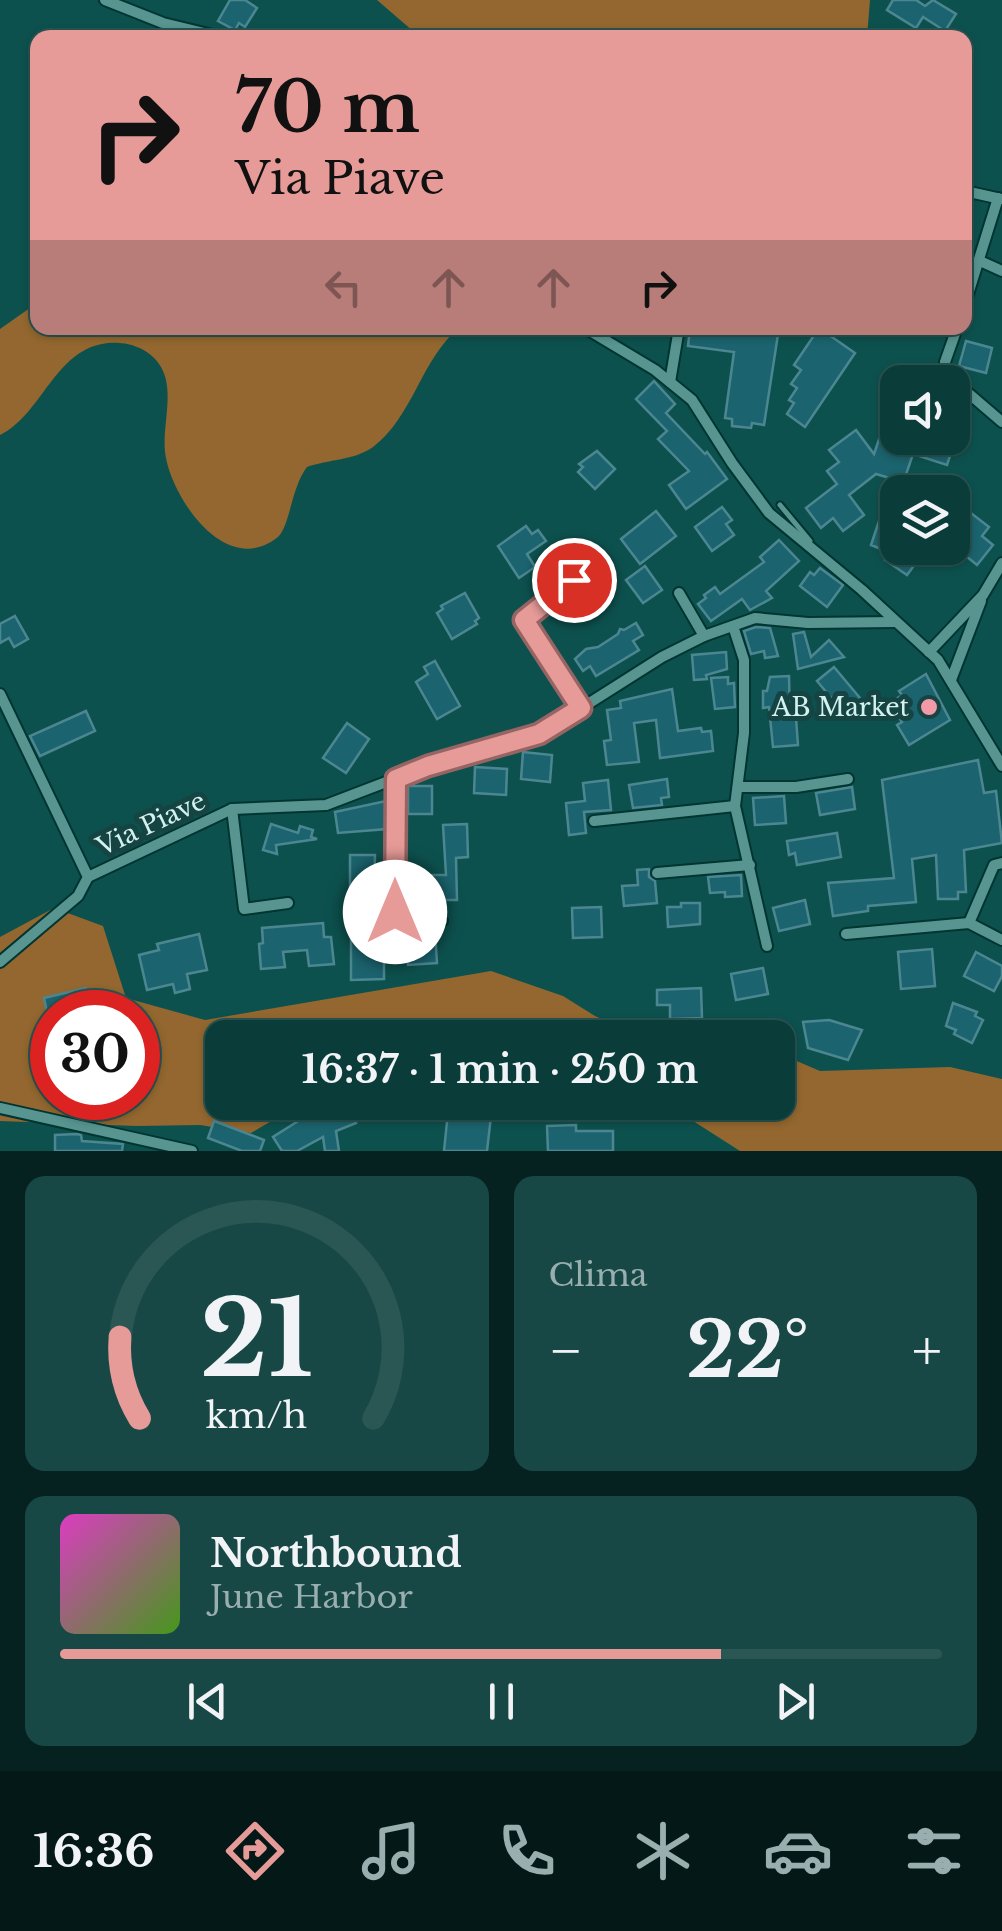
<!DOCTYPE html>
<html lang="it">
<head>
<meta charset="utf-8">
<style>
	:root { --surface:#0a3d3a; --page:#184845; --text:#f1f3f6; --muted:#99aeaf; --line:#2a5654; --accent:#e69b98 }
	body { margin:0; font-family:"Libre Baskerville",serif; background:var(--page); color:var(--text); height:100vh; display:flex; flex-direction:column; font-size:38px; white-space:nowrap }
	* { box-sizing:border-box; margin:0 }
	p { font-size:32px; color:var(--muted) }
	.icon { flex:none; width:55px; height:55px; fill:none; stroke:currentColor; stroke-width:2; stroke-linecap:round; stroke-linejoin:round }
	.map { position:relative; height:1151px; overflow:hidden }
	.drawer { display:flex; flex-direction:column; gap:25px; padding:25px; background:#062220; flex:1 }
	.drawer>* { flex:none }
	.guide { position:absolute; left:30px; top:30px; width:942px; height:305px; border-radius:20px; box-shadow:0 2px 8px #0004,0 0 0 2px var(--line); background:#e69b98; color:#111; overflow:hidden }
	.controls { position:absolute; left:880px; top:365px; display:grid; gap:20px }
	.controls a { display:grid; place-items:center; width:90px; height:90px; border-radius:20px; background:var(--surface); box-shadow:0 2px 8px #0004,0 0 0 2px var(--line); font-size:50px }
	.speed { position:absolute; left:30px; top:990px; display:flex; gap:20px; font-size:50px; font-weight:700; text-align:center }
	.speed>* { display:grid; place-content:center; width:130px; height:130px; border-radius:50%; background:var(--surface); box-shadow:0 2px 8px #0004,0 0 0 2px var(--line); line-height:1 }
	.speed .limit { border:15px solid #d22; background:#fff; color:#111 }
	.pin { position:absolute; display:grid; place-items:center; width:85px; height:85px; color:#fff; margin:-42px; border:5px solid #fff; border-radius:50%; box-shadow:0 2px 10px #0007 }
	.me { position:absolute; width:110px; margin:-55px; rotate:0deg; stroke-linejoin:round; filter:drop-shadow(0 0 8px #0008) }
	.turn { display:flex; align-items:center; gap:35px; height:210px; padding:0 40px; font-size:45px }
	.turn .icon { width:130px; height:130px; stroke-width:2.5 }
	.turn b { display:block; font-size:70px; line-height:85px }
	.lanes { display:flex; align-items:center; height:95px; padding:0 40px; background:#0003; justify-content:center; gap:50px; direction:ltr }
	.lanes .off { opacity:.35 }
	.big { font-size:75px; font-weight:800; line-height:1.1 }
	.drawer .tile { flex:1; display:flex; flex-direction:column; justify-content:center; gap:15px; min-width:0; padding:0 35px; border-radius:20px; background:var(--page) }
	.drawer .dial { align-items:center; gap:0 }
	.dial svg { height:260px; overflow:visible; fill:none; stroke:var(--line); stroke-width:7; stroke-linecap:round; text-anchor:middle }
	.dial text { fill:var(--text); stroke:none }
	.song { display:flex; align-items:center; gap:30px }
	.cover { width:120px; height:120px; border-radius:15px; background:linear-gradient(135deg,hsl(310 70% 55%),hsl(100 70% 35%)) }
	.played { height:10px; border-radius:5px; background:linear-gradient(90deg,var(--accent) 75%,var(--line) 75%) }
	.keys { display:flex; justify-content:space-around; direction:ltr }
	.heat { display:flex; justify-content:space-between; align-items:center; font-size:55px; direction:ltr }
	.drawer .tiles { flex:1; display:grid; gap:25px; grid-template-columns:1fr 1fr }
	.tile:last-child { grid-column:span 2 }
	.trip { position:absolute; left:205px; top:1020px; width:590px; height:100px; border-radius:20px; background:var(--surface); box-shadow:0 2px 8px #0004,0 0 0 2px var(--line); font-weight:800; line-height:100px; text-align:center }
	.tab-bar { display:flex; height:160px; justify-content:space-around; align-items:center; background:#041817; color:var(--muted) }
	.tab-bar .icon { width:70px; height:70px }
	.tab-bar .selected { color:var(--accent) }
	.tab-bar b { font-size:45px; color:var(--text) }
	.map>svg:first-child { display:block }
</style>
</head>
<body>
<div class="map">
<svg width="1002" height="1151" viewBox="0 0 1002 1151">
	<rect width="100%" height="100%" fill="#0d514e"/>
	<g fill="#93672f" fill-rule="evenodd">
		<path d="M377 0H870L867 37 421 38Z"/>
		<path d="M37 303 38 328H459C421 359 413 417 373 447 353 461 329 459 307 467 291 488 290 526 278 537 227 578 174 501 166 458 160 430 176 393 161 367 151 349 129 341 108 343 55 348 42 415 0 435V329Z"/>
		<path d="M54 908 103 926 126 998 205 1020 491 971 563 996 595 1016 641 1037 222 1038V1102L302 1103 251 1133 200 1125 137 1126 0 1121V937ZM52 1012H138V1098H52Z"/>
		<path d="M778 1053 820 1071 950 1067 1002 1079V1151H740L679 1112 562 1103 778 1102Z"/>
	</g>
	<g fill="#1b636e" stroke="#4c8791" stroke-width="2.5">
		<path d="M230 0H245L257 8 245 27 239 23 235 30 218 21Z"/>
		<path d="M893 0H916L925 6 933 0 956 14 945 31 923 17 916 28 887 10Z"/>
		<path d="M690 328H779L764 425 752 423 751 428 732 426V419L725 418 734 352 688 346Z"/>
		<path d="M819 328 855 353 805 427 787 414 794 403 789 400 797 388 791 384 801 370 794 365Z"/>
		<path d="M966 341 992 348 986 373 959 366Z"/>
		<path d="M654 381 675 404 666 413 705 454 707 452 727 479 686 509 669 485 689 471 658 439 667 431 636 399Z"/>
		<path d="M888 413 898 416V438H956L947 465 913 454 900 492H898L881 549 871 545 893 479 876 474 849 495 864 515 843 531 833 518 821 528 806 508 837 484 827 471 839 462 829 450 856 430 874 454Z"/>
		<path d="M597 451 615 469 595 489 578 472 583 467 579 464Z"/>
		<path d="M952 504 965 513 967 510 989 527 982 536 993 545 977 565 955 547 962 539 952 532Z"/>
		<path d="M722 507 732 520 726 524 734 535 712 551 695 527Z"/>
		<path d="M656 511 676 536 640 564 621 539Z"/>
		<path d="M526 526 532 534 538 530 546 541 527 554 535 567 519 578 498 546Z"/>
		<path d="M779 540 799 561 766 591 772 598 750 610 742 599 711 621 698 604 706 598 704 595 715 587 720 594 764 562 760 557Z"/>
		<path d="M893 548H927L907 575 885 560Z"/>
		<path d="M645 566 662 590 643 603 626 580Z"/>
		<path d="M820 568 843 585 827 607 800 586 810 572 814 575Z"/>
		<path d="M465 593 479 618 475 621 477 624 452 639 437 613 443 609 441 606Z"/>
		<path d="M15 616 28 639 14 647 9 638 0 643V624Z"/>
		<path d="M636 623 643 635 633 641 639 650 596 676 590 666 583 671 575 659 586 649 598 647 618 634 620 629 624 630Z"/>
		<path d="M756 627 770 628 778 656 765 658 764 651 751 654 744 631Z"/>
		<path d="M804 632 811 657 829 640 844 657 798 669 793 634Z"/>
		<path d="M726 652 727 669 706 675 707 679 694 680 692 655Z"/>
		<path d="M435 661 460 706 437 719 416 682 428 674 424 667Z"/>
		<path d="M834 667 860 698 843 712 817 681Z"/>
		<path d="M926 674 950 720 909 745 897 725 902 722 890 703 902 695 899 691Z"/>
		<path d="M789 676 790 719 796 718 798 745 773 747 769 707 763 708V691H767L770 677Z"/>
		<path d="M728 677V684L734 683 735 707 715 709 711 678Z"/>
		<path d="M672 689 678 731 701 728 702 732 711 731 713 751 660 758 656 720 634 723 639 762 607 765 604 741 611 740 607 710 621 708 620 701Z"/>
		<path d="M86 711 95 731 40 756 30 736Z"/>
		<path d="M347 723 369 739 346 773 323 758Z"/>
		<path d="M523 752 552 755 550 782 521 779Z"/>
		<path d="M978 760 984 793 996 791 1002 843 964 850 966 892H958V899H938L936 855 912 859 916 902 868 906V911L833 916 828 883 894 878 882 780Z"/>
		<path d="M475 767 507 769 506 795 474 793Z"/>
		<path d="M667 779 669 797 661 798 662 805 633 808 629 785Z"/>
		<path d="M608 780 611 810 584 812 586 833 569 835 566 803 585 801 583 783Z"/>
		<rect x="408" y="786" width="24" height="28"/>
		<path d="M852 787 855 809 820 815 816 793Z"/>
		<path d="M784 796 786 823 755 825 753 798Z"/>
		<path d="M386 801 387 829 338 833 335 812Z"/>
		<path d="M271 824 298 833 300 826 313 830 311 837 317 839 276 845 277 854 263 850Z"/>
		<path d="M467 824 468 857 456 858 457 900H426V875H446L443 825Z"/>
		<path d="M837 833 841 857 797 865 795 853 789 855 787 841Z"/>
		<path d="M350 855H375L374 888 350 887Z"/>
		<path d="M649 869V877L655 881 657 903 624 906 622 886 638 885 637 870Z"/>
		<path d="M741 875 742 896 725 897V892L710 893 708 877Z"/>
		<path d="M805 900 810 924 779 931 773 908Z"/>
		<path d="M681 903H700V924L668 927 667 907H681Z"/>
		<path d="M601 907 602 937 573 938 572 908Z"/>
		<path d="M323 923 324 937H331L334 964 309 966 307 950 283 952 285 967 261 969 259 944 263 943 262 928Z"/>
		<path d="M435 930 437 963 408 965 406 932Z"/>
		<path d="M199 934 207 970 187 974 190 989 175 993 173 984 147 990 139 955 159 950 157 944Z"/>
		<path d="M351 935H374L375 953 384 952V979L351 980Z"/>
		<path d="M932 949 935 986 901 989 898 952Z"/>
		<path d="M976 952 1002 966V976L994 991 964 976Z"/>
		<path d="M763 968 768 994 736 1000 731 974Z"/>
		<path d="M86 988 92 1012H47L44 998Z"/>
		<path d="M701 988 702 1018 670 1019V1005H657V990Z"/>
		<path d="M953 1003 977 1012 975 1016 983 1020 972 1043 954 1034 956 1030 946 1026Z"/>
		<path d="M829 1020 862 1030 848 1060 808 1048 803 1022Z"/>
		<path d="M338 1102H345L356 1123 336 1131 339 1151H325L323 1137 297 1151H282L273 1137 314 1111Z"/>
		<path d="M448 1112 491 1116 487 1151H444Z"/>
		<path d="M214 1121 264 1140 260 1151H242L208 1138Z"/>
		<path d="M576 1125V1131H613V1151H548L547 1126Z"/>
		<path d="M77 1134 81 1135 82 1141 123 1144 122 1151H55V1135Z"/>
	</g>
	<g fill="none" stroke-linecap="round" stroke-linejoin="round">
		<defs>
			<path id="service" d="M780 505 810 541"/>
			<g id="minor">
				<path d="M105 0 163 23 225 38"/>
				<path d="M965 191 1001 199"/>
				<path d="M980 261 1002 271"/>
				<path d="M965 304 998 198"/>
				<path d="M585 328 655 370 692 400 732 463 769 513 862 590 938 660 1002 766"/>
				<path d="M957 328 945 362 946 374 1002 422"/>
				<path d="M670 382 679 328"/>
				<path d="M574 580 523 620 581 708"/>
				<path d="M679 593 704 636"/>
				<path d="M733 626 744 660V733L735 806 767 946"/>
				<path d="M929 652 983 595 1002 563"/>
				<path d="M951 680 981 601"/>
				<path d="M0 694 88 877 78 896 0 962"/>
				<path d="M396 779 395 912 403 920 442 921"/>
				<path d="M738 787H796L848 779"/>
				<path d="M232 809 244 909 288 903"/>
				<path d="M594 821 735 806"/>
				<path d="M657 873 750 865"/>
				<path d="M88 877 232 809 326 805 428 766 539 735 662 657 704 636 755 618 808 623 896 622"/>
				<path d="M969 923 994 865 1002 863"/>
				<path d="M846 934 969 923 1002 940"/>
				<path d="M0 1108 192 1151"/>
			</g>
		</defs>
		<use href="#service" stroke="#003532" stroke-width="9"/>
		<use href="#minor" stroke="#003532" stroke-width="14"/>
		<use href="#service" stroke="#589590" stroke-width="5"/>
		<use href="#minor" stroke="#589590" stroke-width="10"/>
	</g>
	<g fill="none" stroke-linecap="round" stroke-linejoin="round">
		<defs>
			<path id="route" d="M395 912 396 779 428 766 539 734 581 708 524 620 574 580"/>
		</defs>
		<use href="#route" stroke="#966563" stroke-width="25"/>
		<use href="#route" stroke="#e69b98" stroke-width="18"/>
	</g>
	<circle fill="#f39aa8" stroke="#154442" stroke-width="4" cx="929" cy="707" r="10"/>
	<g text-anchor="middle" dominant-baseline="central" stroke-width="10" stroke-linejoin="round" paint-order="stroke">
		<g font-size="25" fill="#d3f1ee" stroke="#154442" text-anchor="end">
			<text x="909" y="707">AB Market</text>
		</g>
		<g font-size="25" fill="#d3f1ee" stroke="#154442">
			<text transform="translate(151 824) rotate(-25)">Via Piave</text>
		</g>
	</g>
</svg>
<div class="controls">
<a><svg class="icon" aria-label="sound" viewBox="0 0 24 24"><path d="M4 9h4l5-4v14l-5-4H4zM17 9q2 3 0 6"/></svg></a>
<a><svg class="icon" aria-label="layers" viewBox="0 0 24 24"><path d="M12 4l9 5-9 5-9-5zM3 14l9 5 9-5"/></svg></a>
</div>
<div class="speed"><div class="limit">30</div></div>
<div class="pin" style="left:574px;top:580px;background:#d93025"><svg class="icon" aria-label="arrive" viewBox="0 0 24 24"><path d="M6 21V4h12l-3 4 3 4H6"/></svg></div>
<svg class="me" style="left:395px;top:912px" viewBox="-20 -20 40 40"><circle r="19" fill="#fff"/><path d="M0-13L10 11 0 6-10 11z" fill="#e69b98"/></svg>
<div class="trip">16:37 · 1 min · 250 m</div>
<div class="guide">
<div class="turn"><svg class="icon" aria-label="right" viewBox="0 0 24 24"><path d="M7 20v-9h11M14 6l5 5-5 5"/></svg><div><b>70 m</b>Via Piave</div></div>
<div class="lanes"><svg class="icon off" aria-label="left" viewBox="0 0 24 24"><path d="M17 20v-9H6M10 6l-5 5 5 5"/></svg><svg class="icon off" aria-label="ahead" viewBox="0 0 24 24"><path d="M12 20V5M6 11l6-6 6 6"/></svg><svg class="icon off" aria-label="ahead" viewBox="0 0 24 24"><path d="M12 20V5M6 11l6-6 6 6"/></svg><svg class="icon" aria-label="right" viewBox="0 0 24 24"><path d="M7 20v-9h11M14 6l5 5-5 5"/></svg></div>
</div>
</div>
<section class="drawer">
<div class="tiles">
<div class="tile dial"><svg viewBox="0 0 100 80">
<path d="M14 69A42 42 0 1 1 86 69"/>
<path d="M14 69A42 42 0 0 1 8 44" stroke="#e69b98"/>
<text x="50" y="56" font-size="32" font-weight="700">21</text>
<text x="50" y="72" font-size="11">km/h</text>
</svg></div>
<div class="tile"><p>Clima</p>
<div class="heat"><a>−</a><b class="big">22°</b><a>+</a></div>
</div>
<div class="tile">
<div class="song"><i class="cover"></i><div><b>Northbound</b><p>June Harbor</p></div></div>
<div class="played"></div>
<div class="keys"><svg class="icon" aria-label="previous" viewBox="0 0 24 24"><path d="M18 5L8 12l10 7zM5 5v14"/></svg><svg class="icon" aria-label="pause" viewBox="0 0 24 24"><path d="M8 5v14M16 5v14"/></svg><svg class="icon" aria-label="next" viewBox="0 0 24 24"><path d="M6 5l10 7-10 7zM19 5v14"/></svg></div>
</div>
</div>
</section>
<nav class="tab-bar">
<b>16:36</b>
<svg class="icon selected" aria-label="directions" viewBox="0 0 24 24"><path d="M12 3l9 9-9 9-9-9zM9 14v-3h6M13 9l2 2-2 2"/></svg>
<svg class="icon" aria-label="music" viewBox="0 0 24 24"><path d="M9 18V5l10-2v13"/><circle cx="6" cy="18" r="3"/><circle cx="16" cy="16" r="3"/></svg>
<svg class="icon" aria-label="phone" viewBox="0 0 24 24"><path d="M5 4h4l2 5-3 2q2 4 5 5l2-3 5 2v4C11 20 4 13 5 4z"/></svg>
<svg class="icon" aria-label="climate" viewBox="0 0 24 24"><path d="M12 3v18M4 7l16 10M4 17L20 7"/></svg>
<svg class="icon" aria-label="car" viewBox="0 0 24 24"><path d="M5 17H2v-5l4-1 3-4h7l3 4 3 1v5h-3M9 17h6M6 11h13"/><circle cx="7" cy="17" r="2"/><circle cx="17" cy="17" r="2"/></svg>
<svg class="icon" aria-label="filters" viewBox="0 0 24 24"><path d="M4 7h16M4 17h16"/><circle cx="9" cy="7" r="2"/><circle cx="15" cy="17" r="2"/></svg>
</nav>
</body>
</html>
